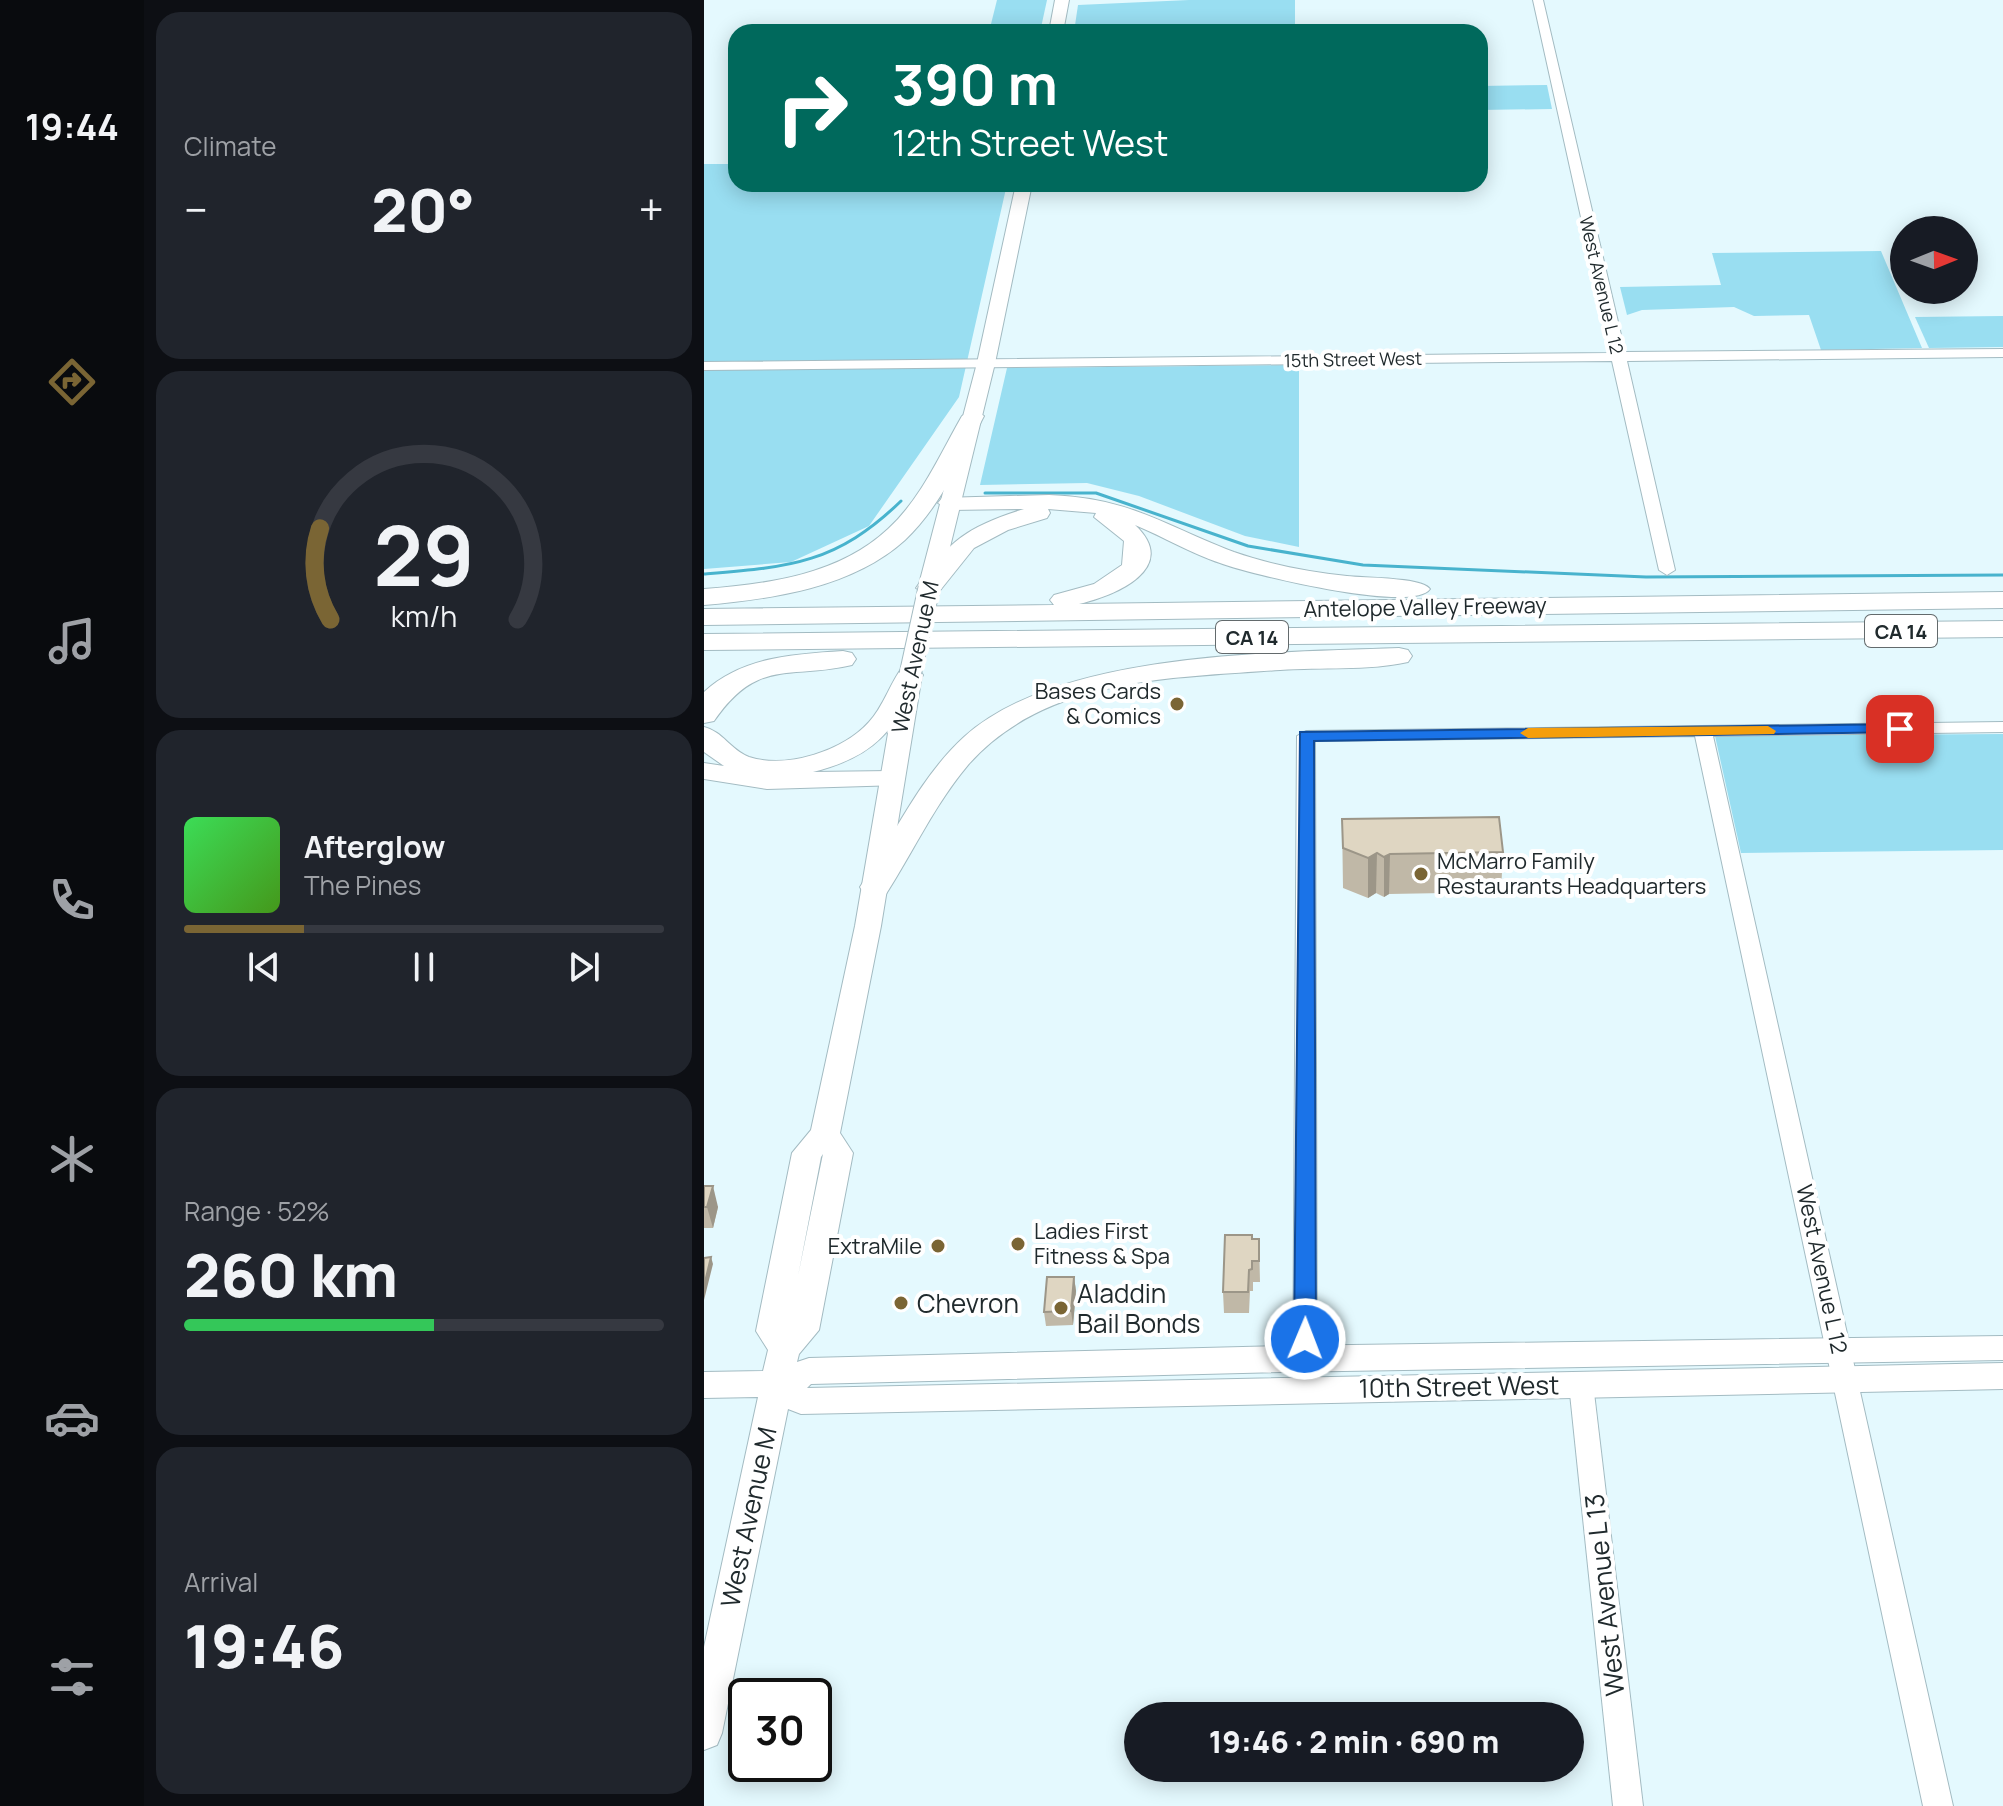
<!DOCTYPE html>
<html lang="en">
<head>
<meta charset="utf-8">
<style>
	:root { --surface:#171b24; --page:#20242c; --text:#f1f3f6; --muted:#9ea1a6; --line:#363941; --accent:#7a6534 }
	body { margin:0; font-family:Manrope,sans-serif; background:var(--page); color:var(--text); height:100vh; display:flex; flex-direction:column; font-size:30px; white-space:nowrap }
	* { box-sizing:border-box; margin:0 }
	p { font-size:26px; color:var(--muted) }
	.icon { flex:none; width:44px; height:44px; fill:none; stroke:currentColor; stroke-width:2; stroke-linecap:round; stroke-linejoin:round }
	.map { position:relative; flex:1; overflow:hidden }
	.side { display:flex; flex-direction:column; gap:12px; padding:12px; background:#0d0f14; width:560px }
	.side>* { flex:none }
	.hud { position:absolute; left:24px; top:24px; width:760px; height:168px; border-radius:24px; box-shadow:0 4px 20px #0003; background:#00695c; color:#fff; overflow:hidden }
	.needle { width:52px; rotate:89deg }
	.fabs { position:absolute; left:1186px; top:216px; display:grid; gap:16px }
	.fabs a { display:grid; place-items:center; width:88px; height:88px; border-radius:50%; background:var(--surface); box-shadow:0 4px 20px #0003; font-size:40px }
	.speed { position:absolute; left:24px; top:1678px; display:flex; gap:16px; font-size:40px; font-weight:700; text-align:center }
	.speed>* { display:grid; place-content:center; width:104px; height:104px; border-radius:50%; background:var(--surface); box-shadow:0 4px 20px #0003; line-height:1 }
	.speed .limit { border:4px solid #111; border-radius:12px; background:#fff; color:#111 }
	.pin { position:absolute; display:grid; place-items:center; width:68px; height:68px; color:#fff; margin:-34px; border-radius:16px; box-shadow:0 4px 12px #0006 }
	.me { position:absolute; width:88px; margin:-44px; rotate:1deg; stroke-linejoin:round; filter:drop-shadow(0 0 6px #0008) }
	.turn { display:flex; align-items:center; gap:28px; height:168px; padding:0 32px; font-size:36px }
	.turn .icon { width:104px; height:104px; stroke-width:2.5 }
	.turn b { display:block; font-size:56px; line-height:68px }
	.big { font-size:60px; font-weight:800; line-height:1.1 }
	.side .tile { flex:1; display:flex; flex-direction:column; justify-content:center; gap:12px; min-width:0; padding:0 28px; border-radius:24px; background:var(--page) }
	.side .dial { align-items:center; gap:0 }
	.dial svg { height:208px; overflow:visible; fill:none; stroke:var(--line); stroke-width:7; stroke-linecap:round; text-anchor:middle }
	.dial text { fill:var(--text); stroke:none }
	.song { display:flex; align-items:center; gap:24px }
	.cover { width:96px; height:96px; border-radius:12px; background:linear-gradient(135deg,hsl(130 70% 55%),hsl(100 70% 35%)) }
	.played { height:8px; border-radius:4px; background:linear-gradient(90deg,var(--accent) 25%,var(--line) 25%) }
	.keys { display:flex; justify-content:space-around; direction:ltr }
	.heat { display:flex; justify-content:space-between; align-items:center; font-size:44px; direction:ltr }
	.charge { height:12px; border-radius:6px; background:linear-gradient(90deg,#34c759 52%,var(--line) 0) }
	.trip { position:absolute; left:420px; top:1702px; width:460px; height:80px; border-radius:40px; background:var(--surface); box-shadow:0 4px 20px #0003; font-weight:800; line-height:80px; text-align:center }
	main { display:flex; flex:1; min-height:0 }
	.tab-bar { display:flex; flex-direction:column; width:144px; justify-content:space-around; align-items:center; background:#090b0e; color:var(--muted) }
	.tab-bar .icon { width:56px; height:56px }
	.tab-bar .active { color:var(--accent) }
	.tab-bar b { font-size:36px; color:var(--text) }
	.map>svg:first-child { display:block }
</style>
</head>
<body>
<main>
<nav class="tab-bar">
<b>19:44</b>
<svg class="icon active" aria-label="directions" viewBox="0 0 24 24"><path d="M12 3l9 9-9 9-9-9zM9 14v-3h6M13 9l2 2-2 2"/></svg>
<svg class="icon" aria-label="music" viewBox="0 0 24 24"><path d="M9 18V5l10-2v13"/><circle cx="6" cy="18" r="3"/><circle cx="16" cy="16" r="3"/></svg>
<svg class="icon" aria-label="phone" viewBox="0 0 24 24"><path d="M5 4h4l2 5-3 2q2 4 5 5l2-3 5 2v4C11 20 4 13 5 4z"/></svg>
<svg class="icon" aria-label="climate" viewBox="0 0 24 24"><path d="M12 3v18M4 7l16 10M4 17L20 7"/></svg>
<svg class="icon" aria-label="car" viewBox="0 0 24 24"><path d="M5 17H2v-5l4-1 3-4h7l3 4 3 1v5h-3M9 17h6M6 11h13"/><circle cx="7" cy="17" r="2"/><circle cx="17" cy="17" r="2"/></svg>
<svg class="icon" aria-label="filters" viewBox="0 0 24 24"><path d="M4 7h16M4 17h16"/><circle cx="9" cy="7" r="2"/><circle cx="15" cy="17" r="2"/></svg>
</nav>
<section class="side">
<div class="tile"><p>Climate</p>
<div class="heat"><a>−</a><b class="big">20°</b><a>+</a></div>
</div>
<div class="tile dial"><svg viewBox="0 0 100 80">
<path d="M14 69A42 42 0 1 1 86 69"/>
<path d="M14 69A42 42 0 0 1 10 34" stroke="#7a6534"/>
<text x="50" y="56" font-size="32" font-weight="700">29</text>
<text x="50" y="72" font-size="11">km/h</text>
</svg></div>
<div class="tile">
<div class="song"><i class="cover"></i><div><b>Afterglow</b><p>The Pines</p></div></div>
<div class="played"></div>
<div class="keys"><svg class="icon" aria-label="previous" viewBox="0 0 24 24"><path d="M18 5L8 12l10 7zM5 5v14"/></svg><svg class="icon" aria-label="pause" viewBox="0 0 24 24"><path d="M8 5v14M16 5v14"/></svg><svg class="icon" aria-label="next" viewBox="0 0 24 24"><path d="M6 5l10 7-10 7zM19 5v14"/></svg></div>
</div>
<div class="tile"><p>Range · 52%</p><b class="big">260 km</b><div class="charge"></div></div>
<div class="tile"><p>Arrival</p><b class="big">19:46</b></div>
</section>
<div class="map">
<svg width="1299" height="1806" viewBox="0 0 1299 1806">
	<rect width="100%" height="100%" fill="#e4f9fe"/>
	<g fill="#99def1">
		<path d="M293 0H343L336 32H285Z"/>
		<path d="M485 0H591V32H370L374 5Z"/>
		<path d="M843 85 848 109 776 110V86Z"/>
		<path d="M0 164H32V184H303L255 397 165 526 87 562 0 569Z"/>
		<path d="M1177 251 1218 348 1117 350 1105 315 1050 316 1030 307 938 310 923 315 916 287 1017 285 1008 253Z"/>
		<path d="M1299 316V347L1225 348 1211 317Z"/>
		<path d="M595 365V547L541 536 435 496 383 483 276 485 303 368Z"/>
		<path d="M1299 734V850L1037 853 1011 736Z"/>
	</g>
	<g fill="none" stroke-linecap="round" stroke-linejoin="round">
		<g stroke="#48b3cd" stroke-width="3">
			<path d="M281 493H392L544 546 659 565 942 577 1299 575"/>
			<path d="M0 574C86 567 132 564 197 501"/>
		</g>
		<defs>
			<g id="minor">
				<path d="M829 0H839L921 352 1299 349V357L923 361 971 570 963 575 955 570 908 361 0 370V362L907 353Z"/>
				<path d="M1299 722V732L1009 736 1249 1806H1219L991 736 611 741 613 1389 610 1396 601 1399 592 1396 589 1389 593 736 602 731Z"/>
				<path d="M877 1374 886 1377 889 1384 939 1806H909L865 1384 868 1377Z"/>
			</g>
			<g id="major">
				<path d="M351 0H365L359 32H345Z"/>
				<path d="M312 184H328L291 363 236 588 225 595 214 588 273 363Z"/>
				<path d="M206 668 218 675 177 926 136 1133 149 1153 115 1330 95 1354 93 1362 105 1358 578 1346 1299 1336V1360L578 1372 107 1384 103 1388 1299 1363V1389L97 1414 84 1409 18 1733 13 1745 0 1750V1647L54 1397 0 1398V1372L59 1371 64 1350 52 1331 88 1153 107 1130 151 926 194 675ZM119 1154 94 1276 117 1157Z"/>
			</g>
			<g id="highway">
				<path d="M269 409 280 416C258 458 236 507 201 540 148 588 68 599 0 605V589C64 584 135 575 184 529 217 499 236 454 258 416Z"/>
				<path d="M345 495C427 498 459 525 530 552 567 565 605 572 643 576 660 578 717 577 726 589 709 614 545 574 516 563 486 553 460 537 431 525 477 568 411 596 375 604L1299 592V608L0 625V609L350 605 346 600 350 595 390 584 418 565 420 541 390 517 392 513 344 509 346 513 343 518 304 530 270 548 234 593 225 596 212 588C245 540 265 526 320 509L246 510 234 503 238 498Z"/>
				<path d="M1299 621V637L0 650V634Z"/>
				<path d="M695 648 704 650 708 656 704 662C664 671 617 667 576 670 469 678 341 677 264 765 231 804 209 852 182 894H160L156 887C189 837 216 777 260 737 355 651 571 653 695 648Z"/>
				<path d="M139 651 148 653 152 659 148 665C85 680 54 657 10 721L0 723V692C38 657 90 654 139 651Z"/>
				<path d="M206 667 215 669 219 675C189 730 173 756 109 772L186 771 196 773 200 779 196 785 63 789 0 779V763L20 766 0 752V727C18 731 27 750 45 757 83 769 139 751 165 722 179 707 185 686 197 669Z"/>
			</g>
		</defs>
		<use href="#minor" stroke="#a3bbc2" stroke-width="2"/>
		<use href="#major" stroke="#a3bbc2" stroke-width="2"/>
		<use href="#highway" stroke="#a3bbc2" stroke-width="2"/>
		<use href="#minor" fill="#fff" fill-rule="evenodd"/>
		<use href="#major" fill="#fff" fill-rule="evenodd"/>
		<use href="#highway" fill="#fff" fill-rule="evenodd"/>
		<defs>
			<path id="major-bridge" d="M206 675 225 588"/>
		</defs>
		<use href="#major-bridge" stroke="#a3bbc2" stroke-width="23" stroke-linecap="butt"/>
		<use href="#major-bridge" stroke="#fff" stroke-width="21"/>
	</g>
	<g fill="#c0b8a7">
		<path d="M638 819 799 852 797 892 685 894 680 897 672 893 664 898 639 888Z"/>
		<path d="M0 1186 14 1207 9 1228H0Z"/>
		<path d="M549 1239H555L556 1282H549V1291H546L545 1313H520L519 1292Z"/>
		<path d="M370 1277 372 1291 369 1325 342 1326 340 1312Z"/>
	</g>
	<g fill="#9c9688">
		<path d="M673 853 672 893 664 898V858Z"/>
		<path d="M686 854 685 894 680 897V857Z"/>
		<path d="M9 1186 14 1207 9 1228 3 1207Z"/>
		<path d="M7 1257 9 1264 0 1300V1286Z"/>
		<path d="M370 1277 372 1291 369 1325 367 1311Z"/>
	</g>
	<g fill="#dfd6c2" stroke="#9c9688" stroke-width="2">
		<path d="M795 817 799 852 686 854 680 857 673 853 664 858 639 848 638 819Z"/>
		<path d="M0 1186H9L3 1207H0Z"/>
		<path d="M521 1235H548V1239H555V1261H548V1269L545 1270 544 1292H519Z"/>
		<path d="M7 1257 0 1286V1258Z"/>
		<path d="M343 1277H370L367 1311 340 1312Z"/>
	</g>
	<path fill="#1a73e8" stroke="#114b97" stroke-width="2" d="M1196 724 1202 725V732L610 741 612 1339 609 1345H593L590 1339 596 732Z"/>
	<path fill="#f59e0b" d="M1064 726 1072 731 1070 734 824 738 816 733 824 728Z"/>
	<g fill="#7a6534" stroke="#fff" stroke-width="3">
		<circle cx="473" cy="704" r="8"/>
		<circle cx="717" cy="874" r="8"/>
		<circle cx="314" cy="1244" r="8"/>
		<circle cx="234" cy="1246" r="8"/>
		<circle cx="197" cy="1303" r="8"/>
		<circle cx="357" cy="1308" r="8"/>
	</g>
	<g text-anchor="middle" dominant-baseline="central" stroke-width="8" stroke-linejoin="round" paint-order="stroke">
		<g font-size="18" fill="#202a2d" stroke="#fff">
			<text transform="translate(898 285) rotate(77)">West Avenue L 12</text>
			<text transform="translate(649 359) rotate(-1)">15th Street West</text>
		</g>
		<g fill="#fff" stroke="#636a6c" stroke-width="2">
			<rect x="1161" y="615" width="72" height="32" rx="6"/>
			<rect x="512" y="621" width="72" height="32" rx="6"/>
		</g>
		<g font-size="20" font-weight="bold" fill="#202a2d">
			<text x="1197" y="631">CA 14</text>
			<text x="548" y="637">CA 14</text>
		</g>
		<g font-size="22" fill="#202a2d" stroke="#fff">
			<text transform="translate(721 607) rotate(-1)">Antelope Valley Freeway</text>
			<text transform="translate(211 657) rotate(-78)">West Avenue M</text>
			<text transform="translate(1118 1269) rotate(78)">West Avenue L 12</text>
		</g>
		<g font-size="22" fill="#202a2d" stroke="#fff" text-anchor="end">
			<text x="457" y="691">Bases Cards<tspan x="457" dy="25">&amp; Comics</tspan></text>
			<text x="733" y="861" text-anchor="start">McMarro Family<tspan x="733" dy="25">Restaurants Headquarters</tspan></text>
			<text x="330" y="1231" text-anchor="start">Ladies First<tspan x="330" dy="25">Fitness &amp; Spa</tspan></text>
			<text x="218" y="1246">ExtraMile</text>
		</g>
		<g font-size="26" fill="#202a2d" stroke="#fff" text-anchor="start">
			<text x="373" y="1293">Aladdin<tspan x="373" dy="30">Bail Bonds</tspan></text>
			<text x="213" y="1303">Chevron</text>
		</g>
		<g font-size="26" fill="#202a2d" stroke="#fff">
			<text transform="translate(755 1386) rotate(-1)">10th Street West</text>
			<text transform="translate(44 1517) rotate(-78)">West Avenue M</text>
			<text transform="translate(900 1595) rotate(-96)">West Avenue L 13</text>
		</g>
	</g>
</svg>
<div class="fabs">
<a><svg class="needle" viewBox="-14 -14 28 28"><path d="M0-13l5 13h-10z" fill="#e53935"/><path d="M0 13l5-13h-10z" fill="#9ea1a6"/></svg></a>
</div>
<div class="speed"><div class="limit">30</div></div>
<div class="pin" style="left:1196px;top:729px;background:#d93025"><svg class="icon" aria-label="arrive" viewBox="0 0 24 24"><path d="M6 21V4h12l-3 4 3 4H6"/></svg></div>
<svg class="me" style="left:601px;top:1339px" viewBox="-20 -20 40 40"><circle r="17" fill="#1a73e8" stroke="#fff" stroke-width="3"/><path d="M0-11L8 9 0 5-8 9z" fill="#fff"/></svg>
<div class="trip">19:46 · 2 min · 690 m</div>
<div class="hud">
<div class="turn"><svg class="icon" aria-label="right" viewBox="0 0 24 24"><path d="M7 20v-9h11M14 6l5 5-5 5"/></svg><div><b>390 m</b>12th Street West</div></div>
</div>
</div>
</main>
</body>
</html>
